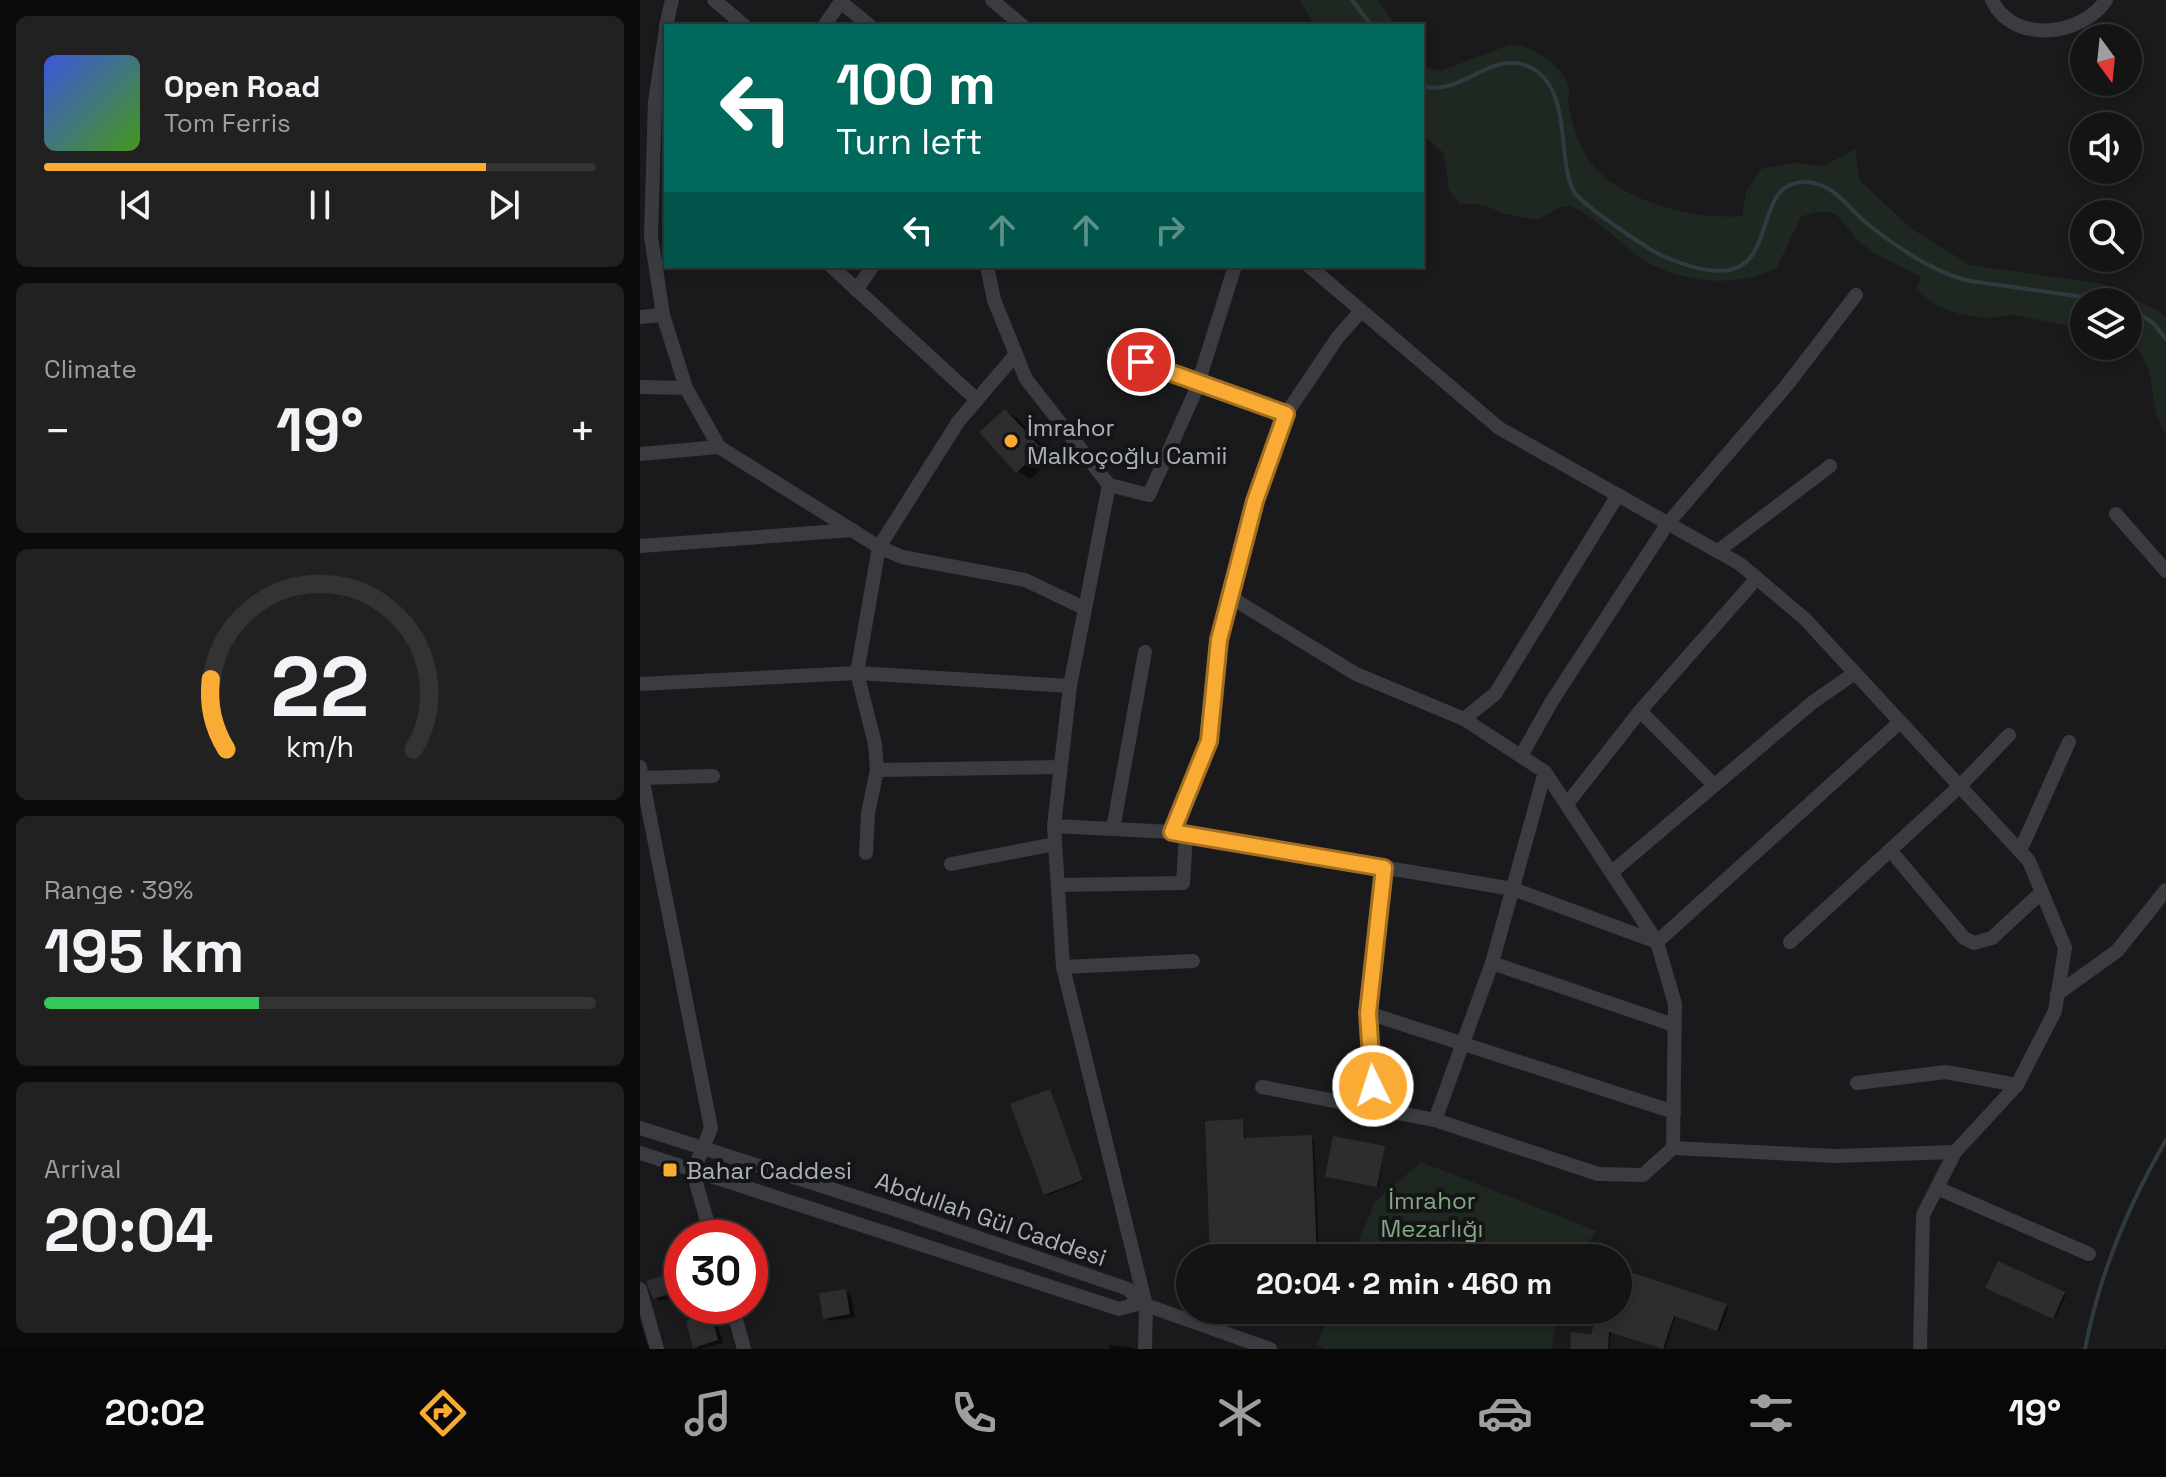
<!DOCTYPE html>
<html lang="en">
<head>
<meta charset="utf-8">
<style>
	:root { --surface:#141415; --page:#212122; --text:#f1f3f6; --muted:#9d9ea0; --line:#333334; --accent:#f9ab34 }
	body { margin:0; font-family:"Space Grotesk",sans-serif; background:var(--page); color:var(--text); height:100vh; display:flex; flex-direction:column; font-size:30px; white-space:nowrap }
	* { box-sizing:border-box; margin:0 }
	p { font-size:26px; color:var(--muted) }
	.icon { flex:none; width:44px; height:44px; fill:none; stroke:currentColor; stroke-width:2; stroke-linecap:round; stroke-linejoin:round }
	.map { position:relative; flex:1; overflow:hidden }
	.sheet { display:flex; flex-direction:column; gap:16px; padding:16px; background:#0b0b0c; width:640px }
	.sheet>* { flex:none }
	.hud { position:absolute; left:24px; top:24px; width:760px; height:244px; border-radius:0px; box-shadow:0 4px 12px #0003,0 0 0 2px var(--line); background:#00695c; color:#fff; overflow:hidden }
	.needle { width:52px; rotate:165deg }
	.controls { position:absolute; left:1430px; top:24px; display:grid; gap:16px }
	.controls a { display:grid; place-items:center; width:72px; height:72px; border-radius:50%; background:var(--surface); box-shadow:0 4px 12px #0003,0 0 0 2px var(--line); font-size:40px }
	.speed { position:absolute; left:24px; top:1220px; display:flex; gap:16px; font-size:40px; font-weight:700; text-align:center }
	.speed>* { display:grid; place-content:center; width:104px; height:104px; border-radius:50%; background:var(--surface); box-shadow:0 4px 12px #0003,0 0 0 2px var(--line); line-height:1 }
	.speed .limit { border:12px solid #d22; background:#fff; color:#111 }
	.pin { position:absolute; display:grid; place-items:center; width:68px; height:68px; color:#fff; margin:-34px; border:4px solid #fff; border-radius:50%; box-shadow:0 2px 8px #0007 }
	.me { position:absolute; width:88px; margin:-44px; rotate:356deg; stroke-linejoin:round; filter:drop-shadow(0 0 6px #0008) }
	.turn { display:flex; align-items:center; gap:28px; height:168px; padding:0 40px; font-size:36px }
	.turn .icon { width:104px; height:104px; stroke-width:2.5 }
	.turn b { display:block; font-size:56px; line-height:68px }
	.lanes { display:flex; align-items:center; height:76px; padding:0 40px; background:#0003; justify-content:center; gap:40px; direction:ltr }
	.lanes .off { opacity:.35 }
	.big { font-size:60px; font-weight:600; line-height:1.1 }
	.sheet .tile { flex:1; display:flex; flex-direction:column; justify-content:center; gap:12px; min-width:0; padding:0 28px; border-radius:12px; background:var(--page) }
	.sheet .dial { align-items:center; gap:0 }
	.dial svg { height:208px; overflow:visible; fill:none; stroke:var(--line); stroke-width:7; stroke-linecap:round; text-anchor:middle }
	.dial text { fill:var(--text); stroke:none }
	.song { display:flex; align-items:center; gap:24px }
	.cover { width:96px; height:96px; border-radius:12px; background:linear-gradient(135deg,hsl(230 70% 55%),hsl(100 70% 35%)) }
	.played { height:8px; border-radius:4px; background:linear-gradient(90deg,var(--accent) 80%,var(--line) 80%) }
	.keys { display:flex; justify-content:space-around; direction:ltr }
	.heat { display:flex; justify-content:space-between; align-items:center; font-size:44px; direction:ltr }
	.charge { height:12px; border-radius:6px; background:linear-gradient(90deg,#34c759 39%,var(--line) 0) }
	.trip { position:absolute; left:536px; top:1244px; width:456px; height:80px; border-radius:40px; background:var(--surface); box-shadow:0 4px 12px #0003,0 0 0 2px var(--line); font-weight:600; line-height:80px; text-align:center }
	.tabs { display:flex; height:128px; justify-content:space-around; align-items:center; background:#080808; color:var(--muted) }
	.tabs .icon { width:56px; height:56px }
	.tabs .selected { color:var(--accent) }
	.tabs b { font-size:36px; color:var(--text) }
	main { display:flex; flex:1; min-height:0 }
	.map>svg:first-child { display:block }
</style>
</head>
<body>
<main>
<section class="sheet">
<div class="tile">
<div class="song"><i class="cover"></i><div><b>Open Road</b><p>Tom Ferris</p></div></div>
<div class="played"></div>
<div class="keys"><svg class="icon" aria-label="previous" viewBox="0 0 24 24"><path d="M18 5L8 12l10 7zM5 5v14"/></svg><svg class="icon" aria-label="pause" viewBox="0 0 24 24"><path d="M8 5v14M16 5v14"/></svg><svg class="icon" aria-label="next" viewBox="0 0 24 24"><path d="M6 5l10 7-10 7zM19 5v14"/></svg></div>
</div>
<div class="tile"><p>Climate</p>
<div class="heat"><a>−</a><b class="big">19°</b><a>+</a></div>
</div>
<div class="tile dial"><svg viewBox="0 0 100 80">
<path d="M14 69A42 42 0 1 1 86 69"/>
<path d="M14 69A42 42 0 0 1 8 42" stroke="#f9ab34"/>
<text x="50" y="56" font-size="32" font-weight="700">22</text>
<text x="50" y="72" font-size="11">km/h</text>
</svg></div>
<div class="tile"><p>Range · 39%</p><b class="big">195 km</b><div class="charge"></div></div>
<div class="tile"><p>Arrival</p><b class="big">20:04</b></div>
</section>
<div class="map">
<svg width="1526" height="1349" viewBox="0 0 1526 1349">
	<rect width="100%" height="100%" fill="#1a1a1c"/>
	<g fill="#1f2820">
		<path d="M659 0H737L757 26H676Z"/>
		<path d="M871 44C894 48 918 61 928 84 932 91 927 94 928 101 930 115 936 135 942 148 963 198 1053 221 1102 216L1106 192 1121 169 1156 163 1184 166 1215 149 1219 180 1272 229 1330 265 1464 284 1520 312 1526 318V433C1505 404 1521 362 1488 341V302H1444V329L1375 315 1345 318 1320 314 1297 306 1276 290 1281 277C1263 267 1242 259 1226 247 1201 230 1204 199 1161 217L1137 267C1098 289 1043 283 1005 261 980 245 958 217 930 206L918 208 896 220 866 214 844 205 820 204 809 190 804 153 782 135V67L801 71Z"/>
		<path d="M781 1162 957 1231 937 1258H712L735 1202Z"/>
		<path d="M691 1310H918L911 1349H685L677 1345Z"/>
	</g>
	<g fill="#0007">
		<path d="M366 411 378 419 414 457 390 479 377 471Z"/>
		<path d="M410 1092 444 1181 408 1195 405 1194Z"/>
		<path d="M603 1121 606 1140 674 1139 679 1258H572Z"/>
		<path d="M744 1147 739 1187 689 1178Z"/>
		<path d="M1358 1263 1426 1295 1415 1318 1348 1287Z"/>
		<path d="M978 1270 1088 1307 1080 1331 1036 1315 1025 1348 971 1331 969 1349H932L953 1336 961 1310H978Z"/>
		<path d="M34 1275 40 1278 42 1294 21 1301 15 1298Z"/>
		<path d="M206 1291 211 1294 215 1317 191 1321 185 1318Z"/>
		<path d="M70 1316 76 1319 83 1343 60 1349 55 1346Z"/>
		<path d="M0 1321 7 1344 14 1349H0Z"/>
		<path d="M470 1345 494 1348 495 1349H469Z"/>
	</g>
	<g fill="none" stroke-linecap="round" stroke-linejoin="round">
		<g stroke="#2f3a41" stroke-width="4">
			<path d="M712 0 732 26"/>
			<path d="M782 86C820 97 850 52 885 65 934 83 916 156 933 190 940 204 1009 250 1025 257 1158 313 1098 181 1166 182 1195 183 1209 210 1230 226 1258 248 1295 273 1330 281L1478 302"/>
			<path d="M1488 306 1513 323 1526 339"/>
			<path d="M1445 1349C1459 1275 1489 1204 1526 1140"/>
		</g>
	</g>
	<g fill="#2d2d30">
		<path d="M365 409 402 449 376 473 339 432Z"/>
		<path d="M410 1089 443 1180 404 1195 370 1104Z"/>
		<path d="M603 1119 604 1138 672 1135 677 1258H570L565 1121Z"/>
		<path d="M693 1136 745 1146 737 1187 685 1177Z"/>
		<path d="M1358 1261 1425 1292 1413 1319 1345 1288Z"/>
		<path d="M978 1268 1087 1304 1077 1331 1034 1316 1023 1349 969 1332 968 1349H930L931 1332 951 1334 959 1310H978Z"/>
		<path d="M34 1272 40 1291 13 1299 6 1281Z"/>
		<path d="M206 1289 210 1314 183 1319 179 1293Z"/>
		<path d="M71 1314 78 1340 53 1348 46 1321Z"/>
	</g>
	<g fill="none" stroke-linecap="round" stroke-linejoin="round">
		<g stroke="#3b3c41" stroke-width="14">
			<path d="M74 0 105 26"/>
			<path d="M352 0 383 26"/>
			<path d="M1352 0C1373 45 1442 36 1466 0"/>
			<path d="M201 2 230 26"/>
			<path d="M26 26 32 0"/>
			<path d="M184 26 202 0"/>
			<path d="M191 266 337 400"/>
			<path d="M347 266 354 300 386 379 469 485 509 495 556 390 595 266"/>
			<path d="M669 266 859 428 1100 564 1165 619 1389 861 1425 948 1415 1011 1377 1085 1315 1152 1283 1215 1280 1349"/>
			<path d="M216 290 233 266"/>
			<path d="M23 315 11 236 15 102 26 28"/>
			<path d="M0 317 23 315 46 388 79 447 239 547 262 557 385 580 444 608"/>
			<path d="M473 352 646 414"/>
			<path d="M0 387 46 388"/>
			<path d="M0 454 79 447"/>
			<path d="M469 485 430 686 414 826 423 967 506 1306 505 1349"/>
			<path d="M1476 514 1526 571"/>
			<path d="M0 546 213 530"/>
			<path d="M1078 551 1190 466"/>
			<path d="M590 597 716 674 824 719 905 772 1017 942 1035 1004 1033 1148 1003 1175 958 1174 795 1120 622 1087"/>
			<path d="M0 684 217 673 430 686"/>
			<path d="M1000 711 1074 785"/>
			<path d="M824 719 855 694 978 495"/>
			<path d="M881 756 912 701 1028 523 1147 385 1216 295"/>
			<path d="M0 767 71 1128 53 1172 72 1238"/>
			<path d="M237 770 420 767"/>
			<path d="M2 778 73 776"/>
			<path d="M927 804 1000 711 1117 578"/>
			<path d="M414 826 532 832 873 889 1017 942 1260 722"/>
			<path d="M473 829 505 652"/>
			<path d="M532 832 569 741 579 640 615 501 646 414 698 337 721 311"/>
			<path d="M1250 850 1324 938 1334 943 1352 938 1402 892"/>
			<path d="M1380 851 1429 742"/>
			<path d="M226 853 228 813 237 770 235 744 217 673 239 547 318 422 376 354"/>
			<path d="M311 864 415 844"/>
			<path d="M972 872 1173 702 1215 673"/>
			<path d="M418 885 543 883 546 834"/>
			<path d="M1150 942 1320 786 1369 735"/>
			<path d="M852 963 1034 1025"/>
			<path d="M423 967 553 961"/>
			<path d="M1417 994 1477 951 1526 890"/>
			<path d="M728 1013 1034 1112"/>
			<path d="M1217 1083 1306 1072 1377 1085"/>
			<path d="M741 1110C716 1032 735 947 744 868"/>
			<path d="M795 1120 852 963 905 772"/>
			<path d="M0 1128 257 1210 488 1289 500 1303 630 1349"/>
			<path d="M1033 1148 1196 1156 1315 1152"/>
			<path d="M0 1153 479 1309 500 1303"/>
			<path d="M1297 1188 1449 1254"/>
			<path d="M0 1289 17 1349"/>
			<path d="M92 1306 104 1349"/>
		</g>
	</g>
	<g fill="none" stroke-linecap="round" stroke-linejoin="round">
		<defs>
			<path id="route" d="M501 362 646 414 615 501 579 640 569 741 532 832 744 868 728 1013 733 1086"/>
		</defs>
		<use href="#route" stroke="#a26f22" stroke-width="20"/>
		<use href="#route" stroke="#f9ab34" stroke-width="14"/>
	</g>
	<g fill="#f9ab34" stroke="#151517" stroke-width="3">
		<circle cx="371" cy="441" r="8"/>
		<rect x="22" y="1162" width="16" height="16" rx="4"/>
	</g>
	<g text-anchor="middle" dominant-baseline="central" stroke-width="8" stroke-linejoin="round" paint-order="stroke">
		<g font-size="24" fill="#acb2bc" stroke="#151517" text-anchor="start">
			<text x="387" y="427">İmrahor<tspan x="387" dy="28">Malkoçoğlu Camii</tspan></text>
			<text x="46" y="1170">Bahar Caddesi</text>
		</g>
		<g font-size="24" fill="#82a882" stroke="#151517">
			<text x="792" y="1200">İmrahor<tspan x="792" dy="28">Mezarlığı</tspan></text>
		</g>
		<g font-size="24" fill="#acb2bc" stroke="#151517">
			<text transform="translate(351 1219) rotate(19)">Abdullah Gül Caddesi</text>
		</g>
	</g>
</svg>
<div class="controls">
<a><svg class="needle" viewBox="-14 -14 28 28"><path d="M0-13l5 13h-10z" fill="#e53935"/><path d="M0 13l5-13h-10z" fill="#9d9ea0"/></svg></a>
<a><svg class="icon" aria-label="sound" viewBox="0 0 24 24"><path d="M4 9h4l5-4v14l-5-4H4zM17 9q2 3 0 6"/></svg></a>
<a><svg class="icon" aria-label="search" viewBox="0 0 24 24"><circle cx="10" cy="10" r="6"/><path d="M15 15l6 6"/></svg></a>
<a><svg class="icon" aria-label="layers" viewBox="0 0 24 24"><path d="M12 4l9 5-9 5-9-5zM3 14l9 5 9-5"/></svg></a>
</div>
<div class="speed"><div class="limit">30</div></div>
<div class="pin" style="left:501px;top:362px;background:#d93025"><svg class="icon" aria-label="arrive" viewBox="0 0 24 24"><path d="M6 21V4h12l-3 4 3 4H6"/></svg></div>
<svg class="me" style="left:733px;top:1086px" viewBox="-20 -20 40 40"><circle r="17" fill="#f9ab34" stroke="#fff" stroke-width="3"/><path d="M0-11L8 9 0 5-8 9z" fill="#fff"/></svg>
<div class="trip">20:04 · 2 min · 460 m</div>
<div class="hud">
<div class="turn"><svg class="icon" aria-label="left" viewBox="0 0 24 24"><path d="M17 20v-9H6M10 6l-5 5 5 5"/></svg><div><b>100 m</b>Turn left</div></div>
<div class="lanes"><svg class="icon" aria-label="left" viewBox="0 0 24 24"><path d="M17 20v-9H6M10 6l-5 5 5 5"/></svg><svg class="icon off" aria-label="ahead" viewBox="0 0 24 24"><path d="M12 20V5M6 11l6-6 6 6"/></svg><svg class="icon off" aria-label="ahead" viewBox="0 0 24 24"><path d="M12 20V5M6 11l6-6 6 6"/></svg><svg class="icon off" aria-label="right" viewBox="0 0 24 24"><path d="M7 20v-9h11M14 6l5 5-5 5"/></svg></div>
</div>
</div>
</main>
<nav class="tabs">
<b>20:02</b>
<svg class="icon selected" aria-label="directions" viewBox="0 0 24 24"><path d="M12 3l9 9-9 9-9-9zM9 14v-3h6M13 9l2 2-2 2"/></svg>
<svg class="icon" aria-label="music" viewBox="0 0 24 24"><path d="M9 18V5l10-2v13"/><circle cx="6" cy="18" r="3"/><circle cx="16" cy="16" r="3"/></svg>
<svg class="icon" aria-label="phone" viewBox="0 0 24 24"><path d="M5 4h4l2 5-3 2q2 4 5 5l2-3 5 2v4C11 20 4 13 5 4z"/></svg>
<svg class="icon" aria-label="climate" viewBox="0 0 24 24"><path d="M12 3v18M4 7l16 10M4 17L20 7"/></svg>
<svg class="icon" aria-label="car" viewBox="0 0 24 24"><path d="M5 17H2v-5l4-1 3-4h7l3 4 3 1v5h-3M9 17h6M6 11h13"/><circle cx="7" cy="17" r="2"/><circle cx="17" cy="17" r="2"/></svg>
<svg class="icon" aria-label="filters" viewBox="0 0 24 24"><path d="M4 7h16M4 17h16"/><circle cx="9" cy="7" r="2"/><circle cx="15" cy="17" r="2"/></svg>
<b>19°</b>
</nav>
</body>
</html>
